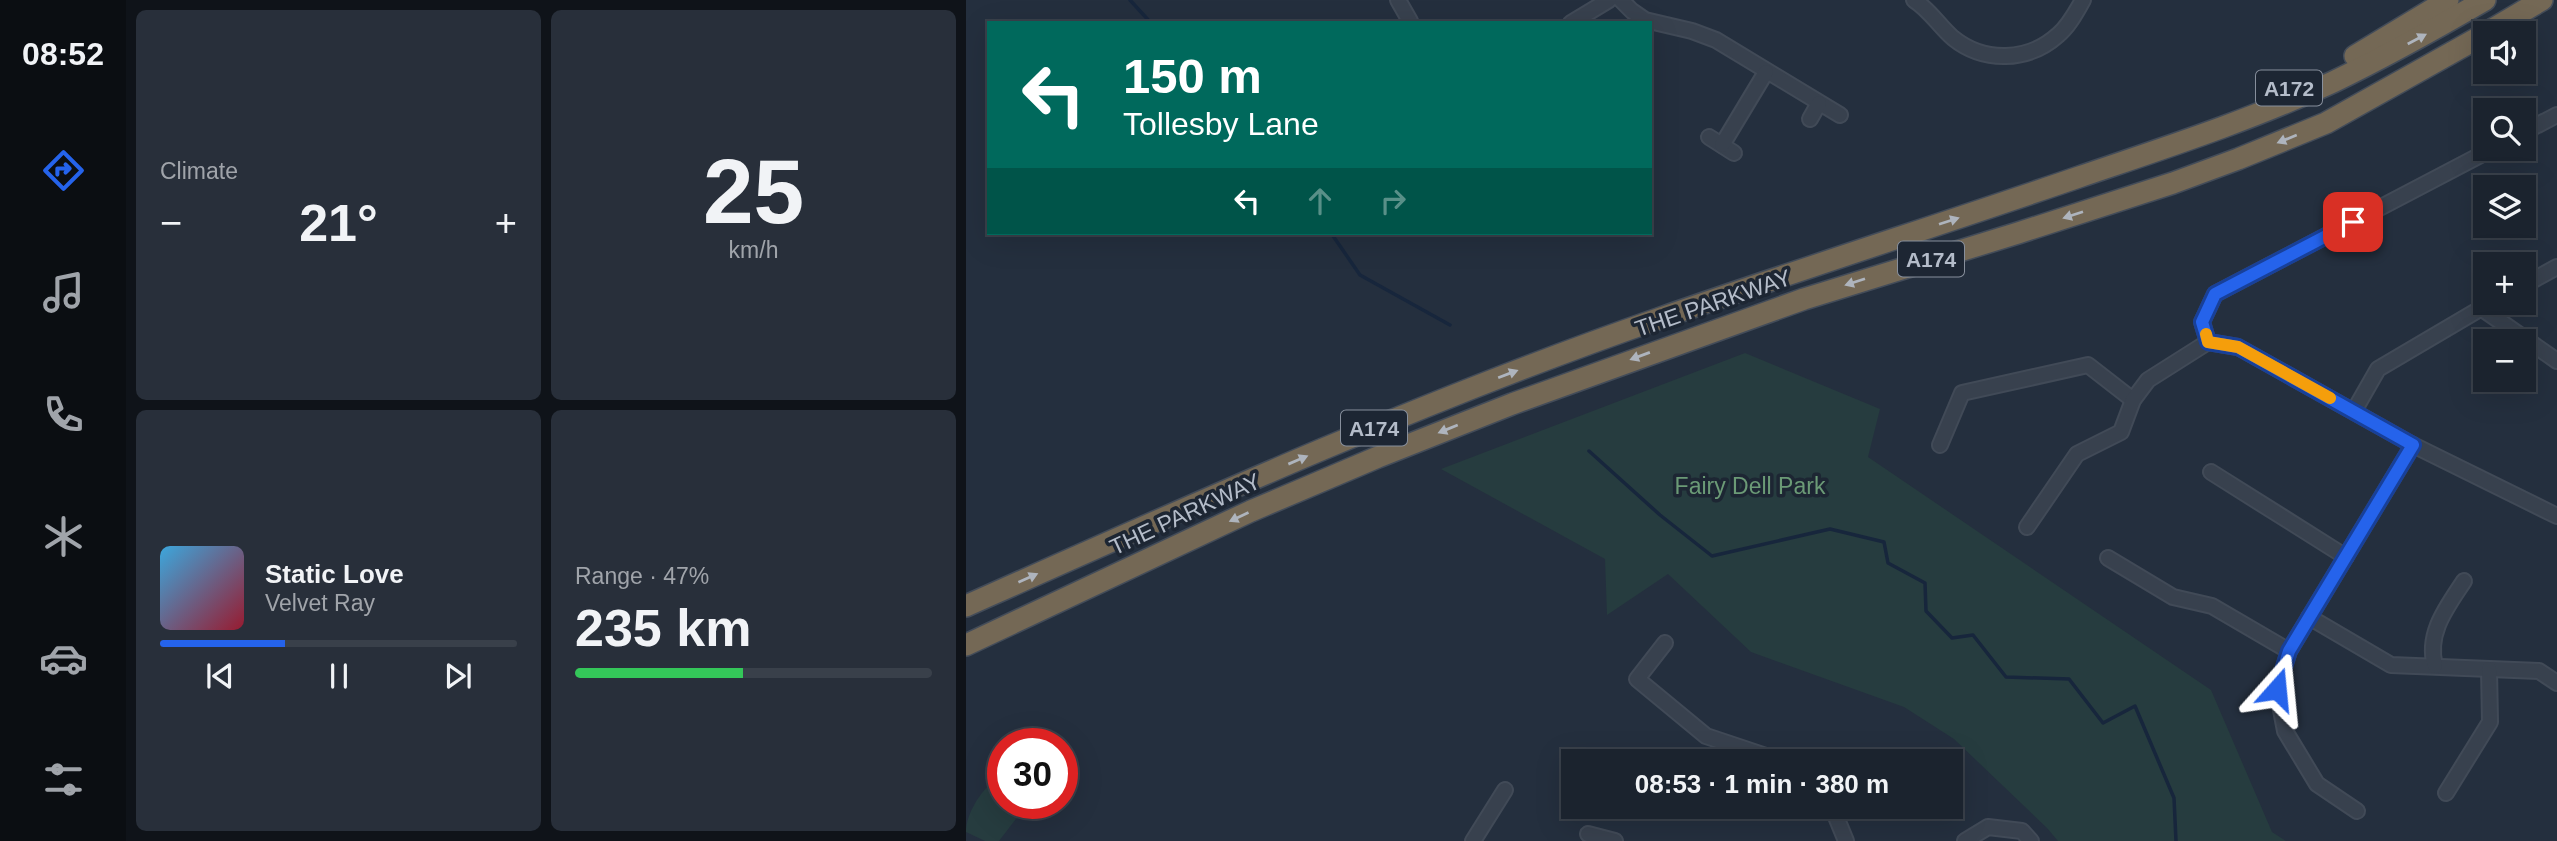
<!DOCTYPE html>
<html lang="en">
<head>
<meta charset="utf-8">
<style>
	:root { --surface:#1b232e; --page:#282f3a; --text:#f1f3f6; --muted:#a0a4aa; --line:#39404a; --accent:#2563eb }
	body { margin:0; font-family:Helvetica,sans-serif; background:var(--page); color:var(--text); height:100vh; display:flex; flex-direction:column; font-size:26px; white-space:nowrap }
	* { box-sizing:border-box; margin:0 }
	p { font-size:23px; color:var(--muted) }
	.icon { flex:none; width:38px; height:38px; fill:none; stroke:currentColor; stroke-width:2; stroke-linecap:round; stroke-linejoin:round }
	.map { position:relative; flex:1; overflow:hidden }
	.panel { display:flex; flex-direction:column; gap:10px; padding:10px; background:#0f1319; width:840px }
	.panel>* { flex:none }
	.top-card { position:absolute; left:21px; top:21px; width:665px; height:214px; border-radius:0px; box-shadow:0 7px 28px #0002,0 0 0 2px var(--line); background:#00695c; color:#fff; overflow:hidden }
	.fabs { position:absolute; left:1507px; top:21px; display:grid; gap:14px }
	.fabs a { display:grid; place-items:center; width:63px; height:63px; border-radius:0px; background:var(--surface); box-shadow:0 7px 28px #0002,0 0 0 2px var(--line); font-size:35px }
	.speed { position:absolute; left:21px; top:728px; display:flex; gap:14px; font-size:35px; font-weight:700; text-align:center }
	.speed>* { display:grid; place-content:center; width:91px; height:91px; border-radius:50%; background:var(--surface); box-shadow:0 7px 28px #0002,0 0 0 2px var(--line); line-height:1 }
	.speed .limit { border:10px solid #d22; background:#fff; color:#111 }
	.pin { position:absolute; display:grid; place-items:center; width:60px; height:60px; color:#fff; margin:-30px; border-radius:14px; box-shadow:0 4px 10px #0006 }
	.me { position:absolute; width:77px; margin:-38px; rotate:18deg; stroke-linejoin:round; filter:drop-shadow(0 0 5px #0008) }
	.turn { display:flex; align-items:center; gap:24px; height:147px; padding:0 21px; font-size:32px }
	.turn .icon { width:91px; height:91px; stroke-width:2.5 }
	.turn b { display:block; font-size:49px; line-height:60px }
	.lanes { display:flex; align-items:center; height:66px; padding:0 21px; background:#0003; justify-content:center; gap:35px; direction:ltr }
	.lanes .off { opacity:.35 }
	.big { font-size:52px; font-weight:700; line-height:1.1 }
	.panel .card { flex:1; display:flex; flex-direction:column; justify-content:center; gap:10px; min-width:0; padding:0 24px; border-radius:10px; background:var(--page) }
	.panel .dial { align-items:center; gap:0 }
	.dial b { font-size:91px; line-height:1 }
	.song { display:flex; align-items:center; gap:21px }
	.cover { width:84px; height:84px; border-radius:10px; background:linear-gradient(135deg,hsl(200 70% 55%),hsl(350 70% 35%)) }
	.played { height:7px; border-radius:4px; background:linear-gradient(90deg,var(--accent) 35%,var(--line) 35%) }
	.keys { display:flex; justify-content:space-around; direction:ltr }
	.heat { display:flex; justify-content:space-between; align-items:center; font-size:38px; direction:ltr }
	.charge { height:10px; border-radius:5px; background:linear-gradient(90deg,#34c759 47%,var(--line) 0) }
	.panel .tiles { flex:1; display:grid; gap:10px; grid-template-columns:repeat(2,1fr) }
	.trip { position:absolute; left:595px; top:749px; width:402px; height:70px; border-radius:0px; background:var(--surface); box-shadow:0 7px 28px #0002,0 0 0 2px var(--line); font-weight:700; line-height:70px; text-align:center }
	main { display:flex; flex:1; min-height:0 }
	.tabs { display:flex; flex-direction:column; width:126px; justify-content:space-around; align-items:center; background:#0b0e12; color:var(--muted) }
	.tabs .icon { width:49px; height:49px }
	.tabs .on { color:var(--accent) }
	.tabs b { font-size:32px; color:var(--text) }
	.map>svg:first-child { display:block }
</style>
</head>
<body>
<main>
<nav class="tabs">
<b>08:52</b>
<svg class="icon on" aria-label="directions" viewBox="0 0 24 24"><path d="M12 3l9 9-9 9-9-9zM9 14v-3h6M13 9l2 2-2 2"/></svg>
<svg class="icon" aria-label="music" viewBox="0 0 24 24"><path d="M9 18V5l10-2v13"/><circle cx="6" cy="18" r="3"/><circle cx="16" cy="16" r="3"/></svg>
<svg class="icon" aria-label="phone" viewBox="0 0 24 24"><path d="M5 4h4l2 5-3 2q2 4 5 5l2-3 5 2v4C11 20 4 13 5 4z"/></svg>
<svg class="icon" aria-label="climate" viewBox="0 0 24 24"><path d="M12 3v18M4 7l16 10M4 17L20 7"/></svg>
<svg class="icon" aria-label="car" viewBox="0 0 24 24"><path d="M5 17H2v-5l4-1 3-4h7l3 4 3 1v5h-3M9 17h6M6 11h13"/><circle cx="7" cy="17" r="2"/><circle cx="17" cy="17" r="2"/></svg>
<svg class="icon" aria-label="filters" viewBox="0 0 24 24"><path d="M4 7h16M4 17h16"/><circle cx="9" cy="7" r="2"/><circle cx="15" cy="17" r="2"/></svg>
</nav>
<section class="panel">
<div class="tiles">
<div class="card"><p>Climate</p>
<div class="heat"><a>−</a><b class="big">21°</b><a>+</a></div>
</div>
<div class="card dial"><b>25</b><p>km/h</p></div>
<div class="card">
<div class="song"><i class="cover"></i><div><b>Static Love</b><p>Velvet Ray</p></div></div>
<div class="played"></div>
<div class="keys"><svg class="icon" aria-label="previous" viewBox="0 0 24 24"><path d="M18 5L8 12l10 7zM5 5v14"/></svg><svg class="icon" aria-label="pause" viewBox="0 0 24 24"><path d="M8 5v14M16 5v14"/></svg><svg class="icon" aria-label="next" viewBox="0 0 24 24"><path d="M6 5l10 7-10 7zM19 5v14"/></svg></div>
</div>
<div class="card"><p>Range · 47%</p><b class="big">235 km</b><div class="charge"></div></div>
</div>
</section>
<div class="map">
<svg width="1591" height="841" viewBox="0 0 1591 841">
	<rect width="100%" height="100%" fill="#242f3e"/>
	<g fill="#263c3f">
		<path d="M779 353 914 409 902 457 1245 690 1306 832 1320 841H1092L1081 828 988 739 938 707 785 652 702 574 641 615 639 559 475 469Z"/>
		<path d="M21 787 34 796 37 803 51 808 53 815 33 841H19L0 832C0 816 11 798 21 787Z"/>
	</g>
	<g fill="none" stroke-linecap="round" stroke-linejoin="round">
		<g stroke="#17263c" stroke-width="3.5">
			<path d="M164 0 185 23"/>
			<path d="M365 233 394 275 484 325"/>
			<path d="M623 451 694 515 746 556 864 529 918 542 922 563 959 583 960 611 986 638 1007 635 1040 677 1103 679 1137 723 1169 706 1208 798 1210 841"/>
		</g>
		<defs>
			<g id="minor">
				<path d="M432 0 444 21"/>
				<path d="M655 0 666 11 679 20 726 31 750 40 874 115"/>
				<path d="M948 0C964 10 973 26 987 38 1018 63 1062 62 1092 35 1103 26 1110 12 1117 0"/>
				<path d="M605 23 643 0"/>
				<path d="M844 119 853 103"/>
				<path d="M1558 132 1591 115"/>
				<path d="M743 137 768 153"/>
				<path d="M756 145 800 72"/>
				<path d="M1558 285 1591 267"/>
				<path d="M1515 308 1591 361"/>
				<path d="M1242 342 1272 347 1447 445 1591 516"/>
				<path d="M1242 342 1236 322 1249 294 1526 149"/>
				<path d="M1388 411 1412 369 1524 303"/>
				<path d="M974 445 996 393 1122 365 1167 400"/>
				<path d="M1245 472 1380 557"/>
				<path d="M1061 527 1111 454 1155 432 1167 400 1182 380 1242 342"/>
				<path d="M1142 558 1207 597 1246 606 1323 651"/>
				<path d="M1343 617 1425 665 1573 671 1591 683"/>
				<path d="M699 643 671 679 740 736 815 761"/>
				<path d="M1469 666C1460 633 1481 607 1498 581"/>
				<path d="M1480 793 1524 722 1523 669"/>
				<path d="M866 807 880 841"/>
				<path d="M1391 811 1351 784 1319 731 1311 689 1323 651 1447 445"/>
				<path d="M622 834 649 841"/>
				<path d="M507 841 539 790"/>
				<path d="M999 841 1022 827 1056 831 1065 841"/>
			</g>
			<g id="highway">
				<path d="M1520 33 1576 0"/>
				<path d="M1389 56 1482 0"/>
				<path d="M0 606C228 504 456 401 692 319 832 270 973 225 1113 177 1198 148 1285 120 1367 82 1419 57 1469 29 1519 0"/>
				<path d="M0 645 285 511 412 457 546 404 838 299 1052 233 1207 183 1272 159 1360 123 1519 34"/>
			</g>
		</defs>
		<use href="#minor" stroke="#414a57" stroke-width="18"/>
		<use href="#highway" stroke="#434c59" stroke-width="24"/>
		<use href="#minor" stroke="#38414e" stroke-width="14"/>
		<use href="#highway" stroke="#746855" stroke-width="21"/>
	</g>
	<defs><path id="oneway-solid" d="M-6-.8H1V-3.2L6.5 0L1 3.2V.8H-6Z" transform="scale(1.75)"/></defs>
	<g fill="#aeb4bd">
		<use href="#oneway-solid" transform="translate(1451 39) rotate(-28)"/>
		<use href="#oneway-solid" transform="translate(1321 139) rotate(158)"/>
		<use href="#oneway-solid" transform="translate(1107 215) rotate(162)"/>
		<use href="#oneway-solid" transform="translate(983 221) rotate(-18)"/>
		<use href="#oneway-solid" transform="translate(889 282) rotate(162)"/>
		<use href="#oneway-solid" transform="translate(674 356) rotate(160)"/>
		<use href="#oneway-solid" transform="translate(542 374) rotate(-21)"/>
		<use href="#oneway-solid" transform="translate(482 429) rotate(158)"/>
		<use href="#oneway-solid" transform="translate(332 460) rotate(-23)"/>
		<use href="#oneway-solid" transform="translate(273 517) rotate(155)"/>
		<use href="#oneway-solid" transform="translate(62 578) rotate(-24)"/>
	</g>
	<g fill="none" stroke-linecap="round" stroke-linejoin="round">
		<defs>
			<path id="route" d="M1311 689 1323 651 1447 445 1272 347 1242 342 1236 322 1249 294 1387 222"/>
		</defs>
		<use href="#route" stroke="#184099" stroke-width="18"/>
		<use href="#route" stroke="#2563eb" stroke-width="12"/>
		<path stroke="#f59e0b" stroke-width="12" d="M1240 334 1242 342 1272 347 1364 398"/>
	</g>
	<g text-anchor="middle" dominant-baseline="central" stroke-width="7" stroke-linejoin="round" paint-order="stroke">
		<g fill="#1d2633" stroke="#878f9c" stroke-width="2">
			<rect x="1290" y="70.5" width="66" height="35" rx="5"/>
			<rect x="932" y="241.5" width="66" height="35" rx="5"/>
			<rect x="375" y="410.5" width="66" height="35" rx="5"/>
		</g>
		<g font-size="21" font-weight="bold" fill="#b4bcc9">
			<text x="1323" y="88">A172</text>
			<text x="965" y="259">A174</text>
			<text x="408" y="428">A174</text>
		</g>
		<g font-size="23" fill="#b4bcc9" stroke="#1d2633">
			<text transform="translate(747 303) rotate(-19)">THE PARKWAY</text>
			<text transform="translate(219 514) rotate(-25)">THE PARKWAY</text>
		</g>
		<g font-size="23" fill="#6b9a76" stroke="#1d2633">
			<text x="784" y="486">Fairy Dell Park</text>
		</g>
	</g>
</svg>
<div class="fabs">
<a><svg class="icon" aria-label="sound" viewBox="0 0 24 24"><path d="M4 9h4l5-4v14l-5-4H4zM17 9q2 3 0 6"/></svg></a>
<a><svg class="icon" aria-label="search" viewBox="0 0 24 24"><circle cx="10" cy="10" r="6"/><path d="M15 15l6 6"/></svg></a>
<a><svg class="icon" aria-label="layers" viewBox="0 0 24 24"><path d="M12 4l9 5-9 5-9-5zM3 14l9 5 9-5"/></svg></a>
<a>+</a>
<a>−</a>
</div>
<div class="speed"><div class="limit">30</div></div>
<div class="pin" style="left:1387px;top:222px;background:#d93025"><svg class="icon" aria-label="arrive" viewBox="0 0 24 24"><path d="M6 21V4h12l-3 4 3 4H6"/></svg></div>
<svg class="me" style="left:1311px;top:689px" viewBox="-20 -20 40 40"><path d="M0-17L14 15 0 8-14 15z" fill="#2563eb" stroke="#fff" stroke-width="4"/></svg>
<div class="trip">08:53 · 1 min · 380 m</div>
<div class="top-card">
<div class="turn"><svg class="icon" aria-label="left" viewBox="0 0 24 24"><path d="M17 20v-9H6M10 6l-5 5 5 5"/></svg><div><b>150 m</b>Tollesby Lane</div></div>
<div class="lanes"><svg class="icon" aria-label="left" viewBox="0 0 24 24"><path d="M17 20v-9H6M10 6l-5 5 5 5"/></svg><svg class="icon off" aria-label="ahead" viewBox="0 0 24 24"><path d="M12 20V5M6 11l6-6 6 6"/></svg><svg class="icon off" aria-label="right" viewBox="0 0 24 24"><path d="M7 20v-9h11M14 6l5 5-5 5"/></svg></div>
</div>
</div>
</main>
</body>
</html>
